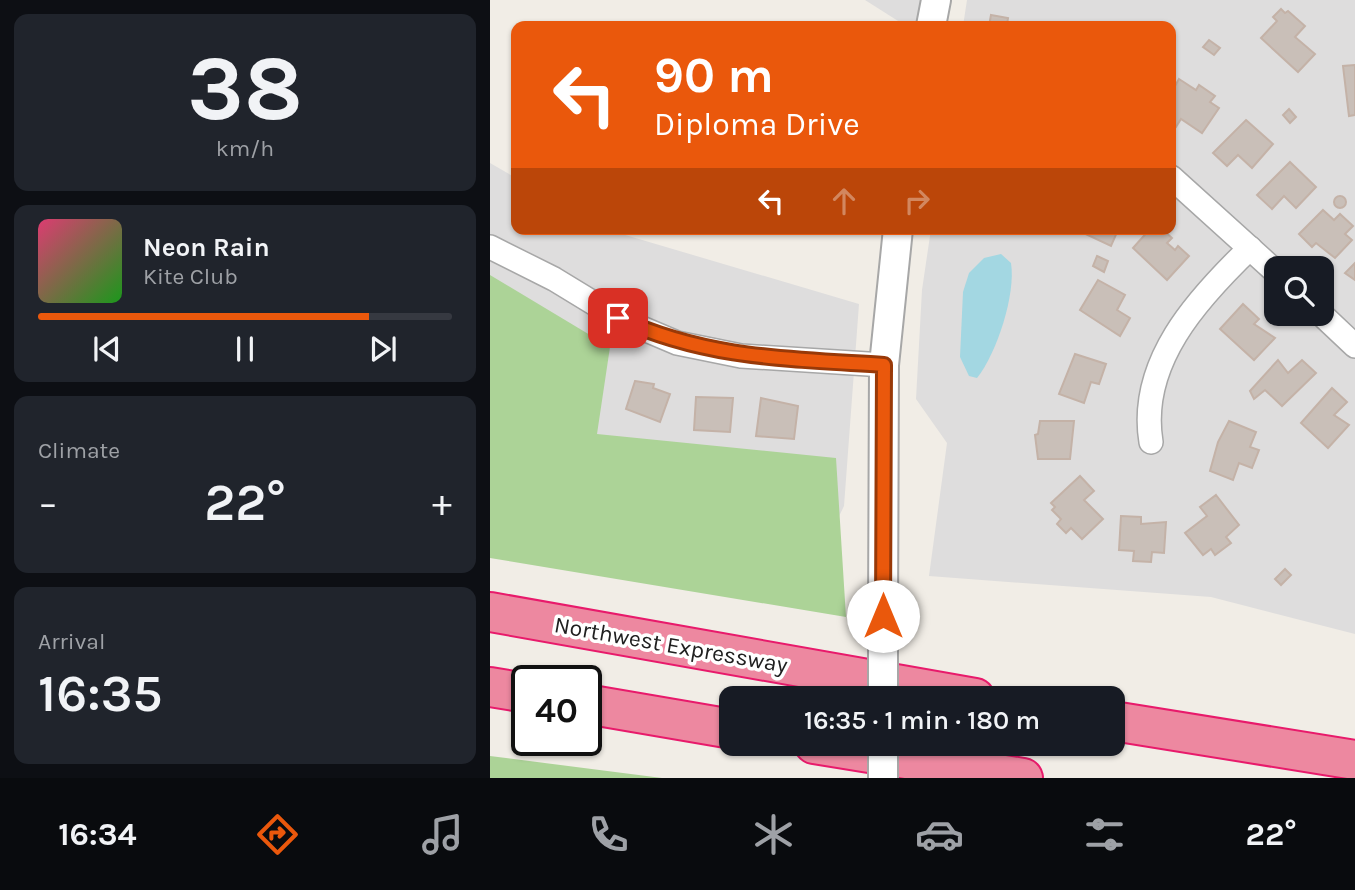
<!DOCTYPE html>
<html lang="en">
<head>
<meta charset="utf-8">
<style>
	:root { --surface:#171b24; --page:#20242c; --text:#f1f3f6; --muted:#9ea1a6; --line:#363941; --accent:#ea580c }
	body { margin:0; font-family:Karla,sans-serif; background:var(--page); color:var(--text); height:100vh; display:flex; flex-direction:column; font-size:26px; white-space:nowrap }
	* { box-sizing:border-box; margin:0 }
	p { font-size:23px; color:var(--muted) }
	.icon { flex:none; width:38px; height:38px; fill:none; stroke:currentColor; stroke-width:2; stroke-linecap:round; stroke-linejoin:round }
	.map { position:relative; flex:1; overflow:hidden }
	.side { display:flex; flex-direction:column; gap:14px; padding:14px; background:#0d0f14; width:490px }
	.side>* { flex:none }
	.hud { position:absolute; left:21px; top:21px; width:665px; height:214px; border-radius:14px; box-shadow:0 2px 5px #0004; background:#ea580c; color:#fff; overflow:hidden }
	.fabs { position:absolute; left:774px; top:256px; display:grid; gap:14px }
	.fabs a { display:grid; place-items:center; width:70px; height:70px; border-radius:14px; background:var(--surface); box-shadow:0 2px 5px #0004; font-size:35px }
	.speed { position:absolute; left:21px; top:665px; display:flex; gap:14px; font-size:35px; font-weight:700; text-align:center }
	.speed>* { display:grid; place-content:center; width:91px; height:91px; border-radius:50%; background:var(--surface); box-shadow:0 2px 5px #0004; line-height:1 }
	.speed .limit { border:4px solid #111; border-radius:10px; background:#fff; color:#111 }
	.pin { position:absolute; display:grid; place-items:center; width:60px; height:60px; color:#fff; margin:-30px; border-radius:14px; box-shadow:0 4px 10px #0006 }
	.me { position:absolute; width:77px; margin:-38px; rotate:0deg; stroke-linejoin:round; filter:drop-shadow(0 0 5px #0008) }
	.turn { display:flex; align-items:center; gap:24px; height:147px; padding:0 28px; font-size:32px }
	.turn .icon { width:91px; height:91px; stroke-width:2.5 }
	.turn b { display:block; font-size:49px; line-height:60px }
	.lanes { display:flex; align-items:center; height:66px; padding:0 28px; background:#0003; justify-content:center; gap:35px; direction:ltr }
	.lanes .off { opacity:.35 }
	.big { font-size:52px; font-weight:600; line-height:1.1 }
	.side .tile { flex:1; display:flex; flex-direction:column; justify-content:center; gap:10px; min-width:0; padding:0 24px; border-radius:14px; background:var(--page) }
	.side .dial { align-items:center; gap:0 }
	.dial b { font-size:91px; line-height:1 }
	.song { display:flex; align-items:center; gap:21px }
	.cover { width:84px; height:84px; border-radius:10px; background:linear-gradient(135deg,hsl(340 70% 55%),hsl(120 70% 35%)) }
	.played { height:7px; border-radius:4px; background:linear-gradient(90deg,var(--accent) 80%,var(--line) 80%) }
	.keys { display:flex; justify-content:space-around; direction:ltr }
	.heat { display:flex; justify-content:space-between; align-items:center; font-size:38px; direction:ltr }
	.trip { position:absolute; left:229px; top:686px; width:406px; height:70px; border-radius:14px; background:var(--surface); box-shadow:0 2px 5px #0004; font-weight:600; line-height:70px; text-align:center }
	.dock { display:flex; height:112px; justify-content:space-around; align-items:center; background:#090b0e; color:var(--muted) }
	.dock .icon { width:49px; height:49px }
	.dock .current { color:var(--accent) }
	.dock b { font-size:32px; color:var(--text) }
	main { display:flex; flex:1; min-height:0 }
	.map>svg:first-child { display:block }
</style>
</head>
<body>
<main>
<section class="side">
<div class="tile dial"><b>38</b><p>km/h</p></div>
<div class="tile">
<div class="song"><i class="cover"></i><div><b>Neon Rain</b><p>Kite Club</p></div></div>
<div class="played"></div>
<div class="keys"><svg class="icon" aria-label="previous" viewBox="0 0 24 24"><path d="M18 5L8 12l10 7zM5 5v14"/></svg><svg class="icon" aria-label="pause" viewBox="0 0 24 24"><path d="M8 5v14M16 5v14"/></svg><svg class="icon" aria-label="next" viewBox="0 0 24 24"><path d="M6 5l10 7-10 7zM19 5v14"/></svg></div>
</div>
<div class="tile"><p>Climate</p>
<div class="heat"><a>−</a><b class="big">22°</b><a>+</a></div>
</div>
<div class="tile"><p>Arrival</p><b class="big">16:35</b></div>
</section>
<div class="map">
<svg width="865" height="778" viewBox="0 0 865 778">
	<rect width="100%" height="100%" fill="#f1ede6"/>
	<g fill="#dedddd" fill-rule="evenodd">
		<path d="M375 0H436L431 26H416Z"/>
		<path d="M477 0H865V634L721 597 439 576 457 443 426 399 432 290 441 229H681V26H473ZM786 268H831V313H786Z"/>
		<path d="M0 163 26 178V229H115L369 304 354 506 339 537 0 516Z"/>
	</g>
	<g fill="#acd397">
		<path d="M0 275 120 347 107 434 346 458 356 617 0 558Z"/>
		<path d="M0 756 172 778H0Z"/>
	</g>
	<path fill="#a3d7e2" d="M511 254 521 263C526 294 507 353 487 378L479 376 470 357 473 292 479 273 494 258Z"/>
	<g fill="#c9bfb8" stroke="#c4b2a7" stroke-width="2">
		<path d="M791 9 795 13 798 11 815 26 805 37 825 54 808 72 771 38 787 21 783 17Z"/>
		<path d="M501 15 518 18 517 25 524 26H487L488 23 499 26Z"/>
		<path d="M719 40 730 48 724 55 713 47Z"/>
		<path d="M865 65V115L859 116 853 66Z"/>
		<path d="M689 79 706 90 709 85 725 96 720 102 729 108 712 133 691 119 686 127 681 124V93Z"/>
		<path d="M799 109 806 117 800 123 793 115Z"/>
		<path d="M756 120 783 144 762 168 748 155 737 166 723 153Z"/>
		<path d="M800 162 826 187 806 208 794 196 782 209 767 195Z"/>
		<circle cx="850" cy="202" r="6"/>
		<path d="M833 210 844 220 850 214 863 226 855 234 862 240 845 258 826 243 822 247 809 234Z"/>
		<path d="M585 229H627L628 230 621 246Z"/>
		<path d="M660 229H672L682 238 677 243 685 250 688 246 699 256 677 280 643 248Z"/>
		<path d="M607 256 618 261 614 272 603 266Z"/>
		<path d="M865 263V280L855 273Z"/>
		<path d="M608 280 635 295 627 310 640 318 630 336 590 310Z"/>
		<path d="M753 304 769 319 764 324 785 338 764 360 730 329Z"/>
		<path d="M585 354 616 364 609 384 601 382 594 403 569 394Z"/>
		<path d="M788 360 798 373 812 360 826 373 792 406 775 390 764 399 760 391Z"/>
		<path d="M145 381 164 384 163 388 180 394 170 422 136 409Z"/>
		<path d="M842 388 857 402 844 415 859 425 838 448 811 423Z"/>
		<path d="M206 397 243 398 240 432 204 430Z"/>
		<path d="M271 398 308 406 304 439 266 436Z"/>
		<path d="M550 421H584L580 459H548L545 435 548 434Z"/>
		<path d="M739 421 766 432 760 447 769 450 762 468 749 463 743 480 720 471 728 442Z"/>
		<path d="M590 476 604 491 594 500 613 519 592 539 581 528 576 533 567 524 571 519 562 510 565 507 561 503Z"/>
		<path d="M726 495 749 525 736 537 741 543 725 555 721 549 713 555 695 533 717 516 710 507Z"/>
		<path d="M631 516 651 517V524L676 522 674 553 662 552 661 562 643 561 644 551 629 550Z"/>
		<path d="M795 569 801 575 791 585 785 579Z"/>
	</g>
	<g fill="none" stroke-linecap="round" stroke-linejoin="round">
		<defs>
			<g id="minor">
				<path d="M681 177 786 272"/>
				<path d="M0 247 64 279 128 318 187 343 251 356 394 365"/>
				<path d="M830 313 865 346"/>
				<path d="M661 442C648 363 707 299 760 248"/>
			</g>
			<g id="tertiary">
				<path d="M441 26 446 0"/>
				<path d="M393 616 394 365 408 229"/>
			</g>
			<g id="motorway">
				<path d="M0 612 485 698"/>
				<path d="M0 687 37 693"/>
				<path d="M96 704 242 729"/>
				<path d="M623 721 865 760"/>
				<path d="M324 744 533 778"/>
			</g>
		</defs>
		<use href="#minor" stroke="#a7a7a7" stroke-width="26"/>
		<use href="#tertiary" stroke="#a7a7a7" stroke-width="32"/>
		<use href="#motorway" stroke="#e81a6b" stroke-width="42"/>
		<use href="#minor" stroke="#fff" stroke-width="23"/>
		<use href="#tertiary" stroke="#fff" stroke-width="28"/>
		<use href="#motorway" stroke="#ed88a0" stroke-width="38"/>
		<defs>
			<g id="tertiary-bridge">
				<path d="M393 698V616"/>
				<path d="M393 778V744"/>
			</g>
		</defs>
		<use href="#tertiary-bridge" stroke="#a7a7a7" stroke-width="32" stroke-linecap="butt"/>
		<use href="#tertiary-bridge" stroke="#fff" stroke-width="28"/>
	</g>
	<g fill="none" stroke-linecap="round" stroke-linejoin="round">
		<defs>
			<path id="route" d="M128 318C216 359 300 359 394 365L393 616"/>
		</defs>
		<use href="#route" stroke="#983908" stroke-width="18"/>
		<use href="#route" stroke="#ea580c" stroke-width="12"/>
	</g>
	<g text-anchor="middle" dominant-baseline="central" stroke-width="7" stroke-linejoin="round" paint-order="stroke">
		<g font-size="23" fill="#202020" stroke="#fff">
			<text transform="translate(181 645) rotate(10)">Northwest Expressway</text>
		</g>
	</g>
</svg>
<div class="fabs">
<a><svg class="icon" aria-label="search" viewBox="0 0 24 24"><circle cx="10" cy="10" r="6"/><path d="M15 15l6 6"/></svg></a>
</div>
<div class="speed"><div class="limit">40</div></div>
<div class="pin" style="left:128px;top:318px;background:#d93025"><svg class="icon" aria-label="arrive" viewBox="0 0 24 24"><path d="M6 21V4h12l-3 4 3 4H6"/></svg></div>
<svg class="me" style="left:393px;top:616px" viewBox="-20 -20 40 40"><circle r="19" fill="#fff"/><path d="M0-13L10 11 0 6-10 11z" fill="#ea580c"/></svg>
<div class="trip">16:35 · 1 min · 180 m</div>
<div class="hud">
<div class="turn"><svg class="icon" aria-label="left" viewBox="0 0 24 24"><path d="M17 20v-9H6M10 6l-5 5 5 5"/></svg><div><b>90 m</b>Diploma Drive</div></div>
<div class="lanes"><svg class="icon" aria-label="left" viewBox="0 0 24 24"><path d="M17 20v-9H6M10 6l-5 5 5 5"/></svg><svg class="icon off" aria-label="ahead" viewBox="0 0 24 24"><path d="M12 20V5M6 11l6-6 6 6"/></svg><svg class="icon off" aria-label="right" viewBox="0 0 24 24"><path d="M7 20v-9h11M14 6l5 5-5 5"/></svg></div>
</div>
</div>
</main>
<nav class="dock">
<b>16:34</b>
<svg class="icon current" aria-label="directions" viewBox="0 0 24 24"><path d="M12 3l9 9-9 9-9-9zM9 14v-3h6M13 9l2 2-2 2"/></svg>
<svg class="icon" aria-label="music" viewBox="0 0 24 24"><path d="M9 18V5l10-2v13"/><circle cx="6" cy="18" r="3"/><circle cx="16" cy="16" r="3"/></svg>
<svg class="icon" aria-label="phone" viewBox="0 0 24 24"><path d="M5 4h4l2 5-3 2q2 4 5 5l2-3 5 2v4C11 20 4 13 5 4z"/></svg>
<svg class="icon" aria-label="climate" viewBox="0 0 24 24"><path d="M12 3v18M4 7l16 10M4 17L20 7"/></svg>
<svg class="icon" aria-label="car" viewBox="0 0 24 24"><path d="M5 17H2v-5l4-1 3-4h7l3 4 3 1v5h-3M9 17h6M6 11h13"/><circle cx="7" cy="17" r="2"/><circle cx="17" cy="17" r="2"/></svg>
<svg class="icon" aria-label="filters" viewBox="0 0 24 24"><path d="M4 7h16M4 17h16"/><circle cx="9" cy="7" r="2"/><circle cx="15" cy="17" r="2"/></svg>
<b>22°</b>
</nav>
</body>
</html>
